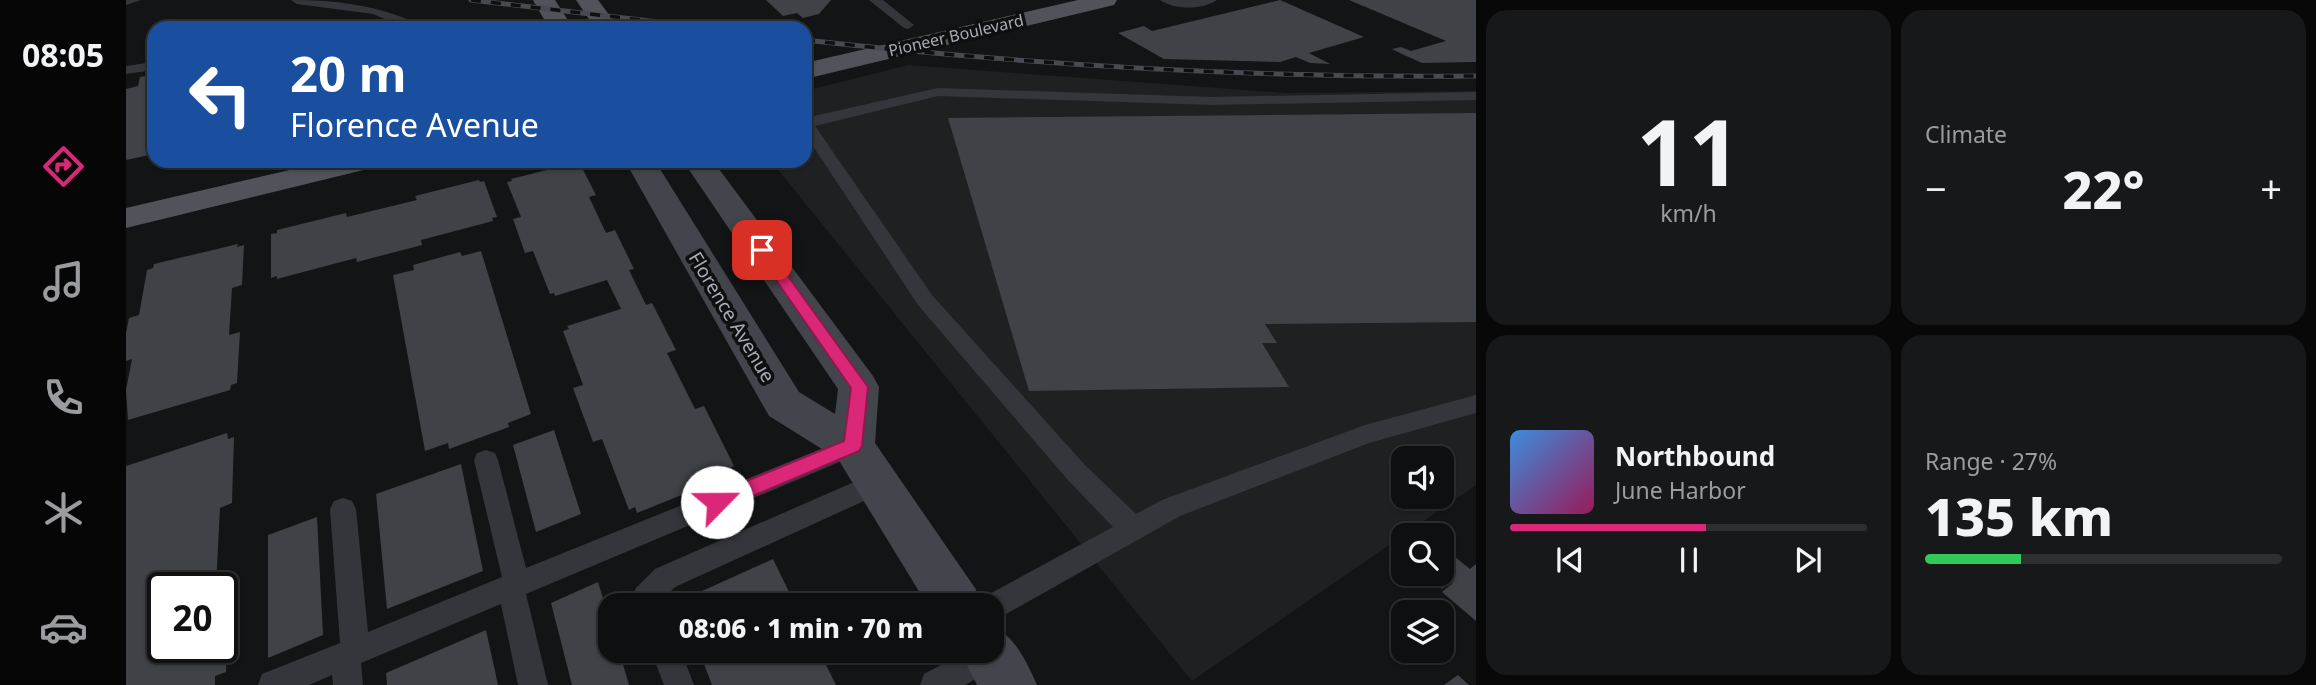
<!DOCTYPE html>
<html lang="en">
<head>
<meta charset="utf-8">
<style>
	:root { --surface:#0e0f10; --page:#171819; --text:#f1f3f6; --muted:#9b9c9f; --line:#2e2f30; --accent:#db2777 }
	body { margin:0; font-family:"Noto Sans",sans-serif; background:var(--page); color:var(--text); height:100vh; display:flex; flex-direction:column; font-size:26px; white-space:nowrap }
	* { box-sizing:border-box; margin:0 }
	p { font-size:23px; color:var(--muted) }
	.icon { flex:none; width:38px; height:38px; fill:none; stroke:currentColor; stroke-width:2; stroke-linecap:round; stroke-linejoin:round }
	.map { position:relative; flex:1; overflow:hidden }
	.panel { display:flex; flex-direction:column; gap:10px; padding:10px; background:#080809; width:840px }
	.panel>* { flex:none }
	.top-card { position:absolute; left:21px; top:21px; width:665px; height:147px; border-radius:21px; box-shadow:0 2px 5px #0004,0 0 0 2px var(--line); background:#1a4fa0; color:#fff; overflow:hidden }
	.fabs { position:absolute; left:1265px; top:446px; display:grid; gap:14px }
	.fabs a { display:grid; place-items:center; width:63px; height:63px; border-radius:14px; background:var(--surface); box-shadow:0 2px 5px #0004,0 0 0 2px var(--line); font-size:35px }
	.speed { position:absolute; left:21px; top:572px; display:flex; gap:14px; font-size:35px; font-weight:700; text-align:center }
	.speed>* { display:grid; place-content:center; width:91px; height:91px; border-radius:50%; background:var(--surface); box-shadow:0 2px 5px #0004,0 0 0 2px var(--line); line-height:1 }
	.speed .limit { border:4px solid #111; border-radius:10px; background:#fff; color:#111 }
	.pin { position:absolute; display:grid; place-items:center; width:60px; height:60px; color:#fff; margin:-30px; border-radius:14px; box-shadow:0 4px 10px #0006 }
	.me { position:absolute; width:77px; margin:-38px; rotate:67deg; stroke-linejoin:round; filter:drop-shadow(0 0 5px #0008) }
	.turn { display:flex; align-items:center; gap:24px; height:147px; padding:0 28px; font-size:32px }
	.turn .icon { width:91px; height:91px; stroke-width:2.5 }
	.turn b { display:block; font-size:49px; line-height:60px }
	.big { font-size:52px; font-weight:800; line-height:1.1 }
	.panel .widget { flex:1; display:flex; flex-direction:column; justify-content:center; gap:10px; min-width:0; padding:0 24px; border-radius:21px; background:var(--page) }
	.panel .dial { align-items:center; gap:0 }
	.dial b { font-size:91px; line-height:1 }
	.song { display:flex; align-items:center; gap:21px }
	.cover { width:84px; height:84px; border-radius:10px; background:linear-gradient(135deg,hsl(210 70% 55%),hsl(330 70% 35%)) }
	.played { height:7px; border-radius:4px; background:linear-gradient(90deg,var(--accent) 55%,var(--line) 55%) }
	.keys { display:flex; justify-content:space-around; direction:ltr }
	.heat { display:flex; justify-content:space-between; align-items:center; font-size:38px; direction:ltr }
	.charge { height:10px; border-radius:5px; background:linear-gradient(90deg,#34c759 27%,var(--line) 0) }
	.panel .tiles { flex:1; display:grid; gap:10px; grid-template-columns:repeat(2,1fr) }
	.trip { position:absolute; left:472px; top:593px; width:406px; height:70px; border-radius:21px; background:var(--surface); box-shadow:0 2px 5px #0004,0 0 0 2px var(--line); font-weight:800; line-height:70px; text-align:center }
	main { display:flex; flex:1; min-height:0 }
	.menu { display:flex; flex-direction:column; width:126px; justify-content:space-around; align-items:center; background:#060606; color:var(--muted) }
	.menu .icon { width:49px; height:49px }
	.menu .on { color:var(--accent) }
	.menu b { font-size:32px; color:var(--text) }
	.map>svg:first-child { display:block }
</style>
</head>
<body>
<main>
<nav class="menu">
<b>08:05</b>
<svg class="icon on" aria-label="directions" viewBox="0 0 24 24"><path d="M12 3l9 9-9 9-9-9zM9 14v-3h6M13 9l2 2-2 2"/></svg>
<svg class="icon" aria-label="music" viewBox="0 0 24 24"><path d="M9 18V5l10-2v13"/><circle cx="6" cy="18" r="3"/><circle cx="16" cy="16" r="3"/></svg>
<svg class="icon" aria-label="phone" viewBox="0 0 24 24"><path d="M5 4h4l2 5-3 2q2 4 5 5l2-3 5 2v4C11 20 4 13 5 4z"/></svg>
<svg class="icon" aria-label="climate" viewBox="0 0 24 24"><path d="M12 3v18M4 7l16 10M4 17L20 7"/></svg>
<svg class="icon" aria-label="car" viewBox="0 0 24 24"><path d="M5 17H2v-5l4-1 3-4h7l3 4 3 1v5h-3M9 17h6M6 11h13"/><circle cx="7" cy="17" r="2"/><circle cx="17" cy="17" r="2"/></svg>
</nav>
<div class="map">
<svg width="1350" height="685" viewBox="0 0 1350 685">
	<rect width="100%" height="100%" fill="#131415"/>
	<path fill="#1f2022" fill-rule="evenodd" d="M782 65 1160 93 1350 91V485L1066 681 645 161H679V91ZM1278 458H1316V497H1278Z"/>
	<g fill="#3f4246" fill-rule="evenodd">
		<path d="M640 0H705L693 14 677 18 671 13 657 16Z"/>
		<path d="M1154 0 1238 37 1183 53 1204 64 1184 63 1170 57 1154 62 1038 59 992 33 1018 26 1026 31Z"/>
		<path d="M1223 0H1350V62L1296 63 1276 54 1266 49 1275 47 1285 51 1320 41Z"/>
		<path d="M28 75V154L0 160V89L12 86 14 77Z"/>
		<path d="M1350 113V322L1139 324 1151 343H1136L1163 387 903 391 822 118Z"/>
		<path d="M453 162 470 195 463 197 480 233 489 230 508 269 503 270 520 305 526 303 550 350 541 353 569 409 578 406 608 466 602 469 605 475 511 513 509 507 503 510 476 439 467 442 447 388 457 385 437 331 443 329 441 326 495 309 481 280 429 296 428 293 424 294 407 251 399 253 387 219 395 217 381 182 386 181 385 179Z"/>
		<path d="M353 180 354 182 358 181 371 217 366 218 367 221 295 240 296 245 231 262 230 258 151 279V276L145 278V234L151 233V230L220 213 221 217 291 200 289 196Z"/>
		<path d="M112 244 111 247 118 245 116 285 106 288 103 335 114 332 111 383 105 385 104 390 2 420 0 390 6 359 0 361V333L3 318 13 315 21 270 27 268 28 264Z"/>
		<path d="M355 251 405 414 382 423 383 427 323 449 322 443 299 451 267 275 288 270 287 265 334 252 336 256Z"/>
		<path d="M428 430 455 514 410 532 387 445Z"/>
		<path d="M101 433 102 439 108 437 106 503 94 508 90 586 103 582 100 672 89 676V685H0V466ZM37 588H96V648H37Z"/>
		<path d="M335 464 357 571 261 609 250 494Z"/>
		<path d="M191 517 197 635 142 658V535Z"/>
		<path d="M1319 549 1344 569 1350 564V621L1316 592 1329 581 1316 589 1299 574H1316V551Z"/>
		<path d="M647 559 670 606H556L554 601Z"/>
		<path d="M472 582 485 624V651H493L503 685H446L425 603Z"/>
		<path d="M360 630 372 685H261L260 673Z"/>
		<path d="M573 651H693L710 685H586Z"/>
		<path d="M1332 675 1343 685H1318Z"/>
	</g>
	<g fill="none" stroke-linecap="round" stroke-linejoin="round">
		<g fill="#34363b" fill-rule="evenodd">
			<path d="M0 0H15L0 5Z"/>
			<path d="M165 0C206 0 244 4 281 19L284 28H235L237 25 263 21 247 14 171 4Z"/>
			<path d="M743 0H757L788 25 782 29 778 28Z"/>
			<path d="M1034 0H1091C1077 10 1048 10 1034 0Z"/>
			<path d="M28 62V70L0 74V66Z"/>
			<path d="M812 88 1086 97 1350 92V100L1086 105 812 96 689 126 806 295 959 465 1010 514 1036 500 1239 425 1350 395V413L1243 443 1054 516 866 622V606H853L856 598 987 527 941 479 792 305 679 134V118Z"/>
			<path d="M727 436 735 439 739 446 735 453 400 594 422 685H392L375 604 235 663 237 685H207L206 675 183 685H132L136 674 214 643 204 509 208 501 217 498 226 501 230 509 242 632 376 577 348 460 351 453 360 450 369 453 372 460 400 568Z"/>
			<path d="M751 472 760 475 763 483 760 491 549 587 535 601 537 606H509L506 597 510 588 529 569Z"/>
			<path d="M866 642 873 645 878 655 873 665 839 685H794L798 674 841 651H866Z"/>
			<path d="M525 651H555L568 685H538Z"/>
		</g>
		<g fill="#42454b" fill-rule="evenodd">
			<path d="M499 161H529L673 392 709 414 712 389 557 161H587L747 376 753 387 749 443 849 588 856 606H802L712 459 643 416Z"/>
			<path d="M866 626C889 636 901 662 911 685H851L834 651H866Z"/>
		</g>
		<g fill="#50535a" fill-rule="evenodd">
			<path d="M407 0H429L447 28H423Z"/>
			<path d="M450 0H472L493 28H469Z"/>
			<path d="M952 0H991L988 5 679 79V63Z"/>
			<path d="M202 161H255L250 167 0 228V208Z"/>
		</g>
		<defs>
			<g id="rail">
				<path d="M345 0 583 28"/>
				<path d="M679 40C902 65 1125 78 1350 76"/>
			</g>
		</defs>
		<use href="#rail" stroke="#474a50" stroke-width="5"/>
		<use href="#rail" stroke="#0f0f10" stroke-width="3.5" stroke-dasharray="10" stroke-linecap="butt"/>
	</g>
	<path fill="#db2777" stroke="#8e194d" stroke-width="2" d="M636 246 641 247 742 387 736 446 733 451 591 511 584 508 582 502 584 496 718 441 725 388 629 250Z"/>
	<g text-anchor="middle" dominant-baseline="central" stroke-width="7" stroke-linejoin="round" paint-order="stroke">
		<g font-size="16" fill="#a4acb7" stroke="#0f0f10">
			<text transform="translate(830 35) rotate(-13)">Pioneer Boulevard</text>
		</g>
		<g font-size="19" fill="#a4acb7" stroke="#0f0f10">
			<text transform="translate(606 317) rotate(59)">Florence Avenue</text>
		</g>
	</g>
</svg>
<div class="fabs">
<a><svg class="icon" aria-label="sound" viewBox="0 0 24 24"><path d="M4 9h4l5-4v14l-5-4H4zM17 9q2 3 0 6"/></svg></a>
<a><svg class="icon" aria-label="search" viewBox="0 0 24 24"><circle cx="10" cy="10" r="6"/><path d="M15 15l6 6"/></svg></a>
<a><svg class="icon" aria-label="layers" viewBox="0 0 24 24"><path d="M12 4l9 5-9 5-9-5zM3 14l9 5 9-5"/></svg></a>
</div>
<div class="speed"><div class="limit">20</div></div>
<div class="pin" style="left:636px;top:250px;background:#d93025"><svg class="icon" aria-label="arrive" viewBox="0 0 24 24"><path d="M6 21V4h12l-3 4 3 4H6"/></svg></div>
<svg class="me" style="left:591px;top:502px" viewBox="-20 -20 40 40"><circle r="19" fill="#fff"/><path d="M0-13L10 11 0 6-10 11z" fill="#db2777"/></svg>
<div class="trip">08:06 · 1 min · 70 m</div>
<div class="top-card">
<div class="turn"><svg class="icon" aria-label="left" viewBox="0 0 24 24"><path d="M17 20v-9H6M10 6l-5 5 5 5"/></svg><div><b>20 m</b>Florence Avenue</div></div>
</div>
</div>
<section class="panel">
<div class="tiles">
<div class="widget dial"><b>11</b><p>km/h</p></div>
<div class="widget"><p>Climate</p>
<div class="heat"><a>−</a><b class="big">22°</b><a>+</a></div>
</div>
<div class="widget">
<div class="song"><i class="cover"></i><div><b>Northbound</b><p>June Harbor</p></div></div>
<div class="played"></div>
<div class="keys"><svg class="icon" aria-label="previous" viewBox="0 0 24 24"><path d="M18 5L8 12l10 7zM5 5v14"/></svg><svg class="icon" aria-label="pause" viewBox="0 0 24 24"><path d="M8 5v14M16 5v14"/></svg><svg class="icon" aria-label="next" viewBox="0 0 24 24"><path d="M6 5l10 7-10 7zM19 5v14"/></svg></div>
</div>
<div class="widget"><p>Range · 27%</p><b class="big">135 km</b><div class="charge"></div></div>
</div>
</section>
</main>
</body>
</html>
